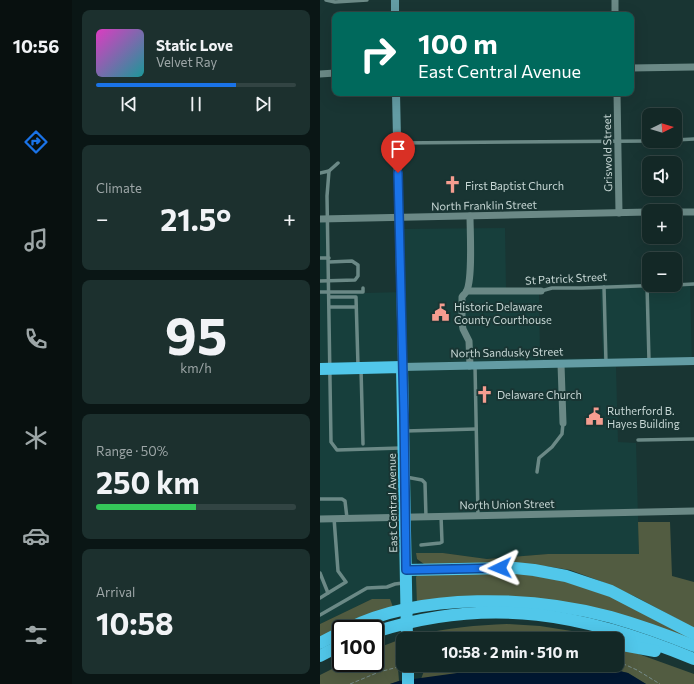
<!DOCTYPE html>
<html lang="en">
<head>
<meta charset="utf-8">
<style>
	:root { --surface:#132826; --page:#1c302e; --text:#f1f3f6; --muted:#9da6a7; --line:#324443; --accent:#1a73e8 }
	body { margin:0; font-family:Commissioner,sans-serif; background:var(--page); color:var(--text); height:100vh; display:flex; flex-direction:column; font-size:15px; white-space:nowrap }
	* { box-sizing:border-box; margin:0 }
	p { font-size:13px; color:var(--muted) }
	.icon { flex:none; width:22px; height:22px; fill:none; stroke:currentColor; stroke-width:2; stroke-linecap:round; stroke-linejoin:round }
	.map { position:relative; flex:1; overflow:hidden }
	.details { display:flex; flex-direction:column; gap:10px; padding:10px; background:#0a1615; width:248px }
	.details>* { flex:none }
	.guide { position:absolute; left:12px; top:12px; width:302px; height:84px; border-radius:8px; box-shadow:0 4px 16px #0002,0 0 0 1px var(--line); background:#00695c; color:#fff; overflow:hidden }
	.needle { width:26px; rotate:85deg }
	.fabs { position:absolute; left:322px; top:108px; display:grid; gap:8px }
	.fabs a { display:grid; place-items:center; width:40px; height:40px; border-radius:8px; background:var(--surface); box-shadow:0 4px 16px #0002,0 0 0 1px var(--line); font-size:20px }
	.speed { position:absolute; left:12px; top:620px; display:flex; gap:8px; font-size:20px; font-weight:700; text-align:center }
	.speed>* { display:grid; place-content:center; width:52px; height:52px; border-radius:50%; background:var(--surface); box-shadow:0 4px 16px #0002,0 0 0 1px var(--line); line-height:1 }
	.speed .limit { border:2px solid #111; border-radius:6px; background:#fff; color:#111 }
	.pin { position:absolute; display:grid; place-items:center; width:34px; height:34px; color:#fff; margin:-41px -17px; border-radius:50% 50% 50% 0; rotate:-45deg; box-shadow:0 0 4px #0007 }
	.pin .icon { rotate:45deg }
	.me { position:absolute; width:44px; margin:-22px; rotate:268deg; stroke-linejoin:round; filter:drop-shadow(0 0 3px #0008) }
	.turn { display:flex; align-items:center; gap:14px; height:84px; padding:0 20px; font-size:18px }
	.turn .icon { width:52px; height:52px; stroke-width:2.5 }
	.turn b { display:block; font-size:28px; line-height:34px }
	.big { font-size:30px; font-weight:700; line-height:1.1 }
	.details .widget { flex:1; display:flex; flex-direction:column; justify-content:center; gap:6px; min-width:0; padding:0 14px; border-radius:8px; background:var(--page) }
	.details .dial { align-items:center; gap:0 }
	.dial b { font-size:52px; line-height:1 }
	.song { display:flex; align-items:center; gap:12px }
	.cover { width:48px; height:48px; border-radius:6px; background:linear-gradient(135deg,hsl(310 70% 55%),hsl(180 70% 35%)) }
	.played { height:4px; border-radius:2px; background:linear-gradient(90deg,var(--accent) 70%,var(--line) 70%) }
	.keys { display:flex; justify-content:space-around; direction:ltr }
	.heat { display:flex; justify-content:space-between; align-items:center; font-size:22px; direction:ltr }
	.charge { height:6px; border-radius:3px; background:linear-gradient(90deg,#34c759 50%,var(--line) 0) }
	.trip { position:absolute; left:76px; top:632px; width:228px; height:40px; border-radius:8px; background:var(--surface); box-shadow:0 4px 16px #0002,0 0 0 1px var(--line); font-weight:700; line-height:40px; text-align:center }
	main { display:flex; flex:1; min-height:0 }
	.tab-bar { display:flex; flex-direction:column; width:72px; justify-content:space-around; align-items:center; background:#08100f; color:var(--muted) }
	.tab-bar .icon { width:28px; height:28px }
	.tab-bar .current { color:var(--accent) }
	.tab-bar b { font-size:18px; color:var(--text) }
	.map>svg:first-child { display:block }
</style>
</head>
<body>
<main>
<nav class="tab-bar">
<b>10:56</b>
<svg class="icon current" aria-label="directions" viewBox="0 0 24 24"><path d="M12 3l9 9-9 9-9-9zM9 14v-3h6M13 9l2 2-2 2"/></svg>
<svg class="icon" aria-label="music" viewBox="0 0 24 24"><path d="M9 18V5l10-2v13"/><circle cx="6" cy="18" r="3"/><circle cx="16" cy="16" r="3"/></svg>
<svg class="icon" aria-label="phone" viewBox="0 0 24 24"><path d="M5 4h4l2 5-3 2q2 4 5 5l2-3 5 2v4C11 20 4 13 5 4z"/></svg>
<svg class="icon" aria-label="climate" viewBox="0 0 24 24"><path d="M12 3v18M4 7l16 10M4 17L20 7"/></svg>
<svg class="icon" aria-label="car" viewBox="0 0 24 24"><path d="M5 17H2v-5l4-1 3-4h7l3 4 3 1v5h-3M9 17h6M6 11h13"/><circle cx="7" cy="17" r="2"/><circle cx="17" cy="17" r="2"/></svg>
<svg class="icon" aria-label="filters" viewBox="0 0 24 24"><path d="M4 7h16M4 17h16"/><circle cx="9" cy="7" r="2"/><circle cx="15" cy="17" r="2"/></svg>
</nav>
<section class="details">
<div class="widget">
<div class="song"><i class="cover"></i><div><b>Static Love</b><p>Velvet Ray</p></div></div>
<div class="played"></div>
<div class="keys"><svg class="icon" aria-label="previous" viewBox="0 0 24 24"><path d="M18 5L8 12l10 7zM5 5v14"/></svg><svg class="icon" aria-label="pause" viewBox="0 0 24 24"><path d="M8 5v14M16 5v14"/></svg><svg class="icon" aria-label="next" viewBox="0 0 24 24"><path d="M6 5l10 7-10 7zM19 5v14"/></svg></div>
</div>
<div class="widget"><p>Climate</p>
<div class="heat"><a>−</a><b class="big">21.5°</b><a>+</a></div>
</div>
<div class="widget dial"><b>95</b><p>km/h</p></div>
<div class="widget"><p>Range · 50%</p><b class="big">250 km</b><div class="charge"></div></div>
<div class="widget"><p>Arrival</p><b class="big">10:58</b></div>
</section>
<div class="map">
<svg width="374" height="684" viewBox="0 0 374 684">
	<rect width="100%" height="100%" fill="#193533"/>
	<path fill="#173f3c" d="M0 218H6L9 294 83 292 82 229 185 228 186 288H219L220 359 283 358 280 285 329 284 355 285 370 283 372 365 296 367 298 442 316 443 319 554H228L167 559 123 553H96L98 574 96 577 97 606 73 607 52 599 0 624Z"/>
	<g fill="#525c41">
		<path d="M318 522H350L352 576 374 582V628L316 597 280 581 250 570 225 566 104 564 97 559 96 553H123L167 559 228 554H319Z"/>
		<path d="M195 572 269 586 374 638V642L256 604 97 606 96 577 98 574Z"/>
		<path d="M52 599H70L73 607 0 640V624Z"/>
		<path d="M187 624 220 626 277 635 229 636 199 639H97V635C127 628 157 625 187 624Z"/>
		<path d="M76 641 79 681 70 684H0V675L24 663H55V649Z"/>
		<path d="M297 649 313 652 374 674V684H326L308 673 274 665H297Z"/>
		<path d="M108 665H195L101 679 104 671Z"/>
	</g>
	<path fill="#011833" d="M195 665H274L308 673 326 684H70L79 681Z"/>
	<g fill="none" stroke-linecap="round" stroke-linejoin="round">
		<g stroke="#768c8a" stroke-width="1" stroke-dasharray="4 2" stroke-linecap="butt">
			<path d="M297 661 317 670 340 684"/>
			<path d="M97 670 100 671 104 666 113 665"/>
			<path d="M30 684 59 672 78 667"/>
		</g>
		<g stroke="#6b8986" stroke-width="3.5">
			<path d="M6 0 15 2 47 0"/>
			<path d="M355 140 374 139"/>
			<path d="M78 143 329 141"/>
			<path d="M9 171 7 196 11 442 17 450 81 448"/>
			<path d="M0 173 9 171 18 163"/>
			<path d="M0 258H9"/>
			<path d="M0 281 35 280 38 276V265L32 261 9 262"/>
			<path d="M327 285 329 361"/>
			<path d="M355 285 374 284"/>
			<path d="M284 287 286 363"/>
			<path d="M221 291 232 288H262L346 285"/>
			<path d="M0 292H43V288"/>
			<path d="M9 297H36L38 366"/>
			<path d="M10 307H36"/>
			<path d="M155 366 158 516"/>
			<path d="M41 369 43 444"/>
			<path d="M85 431 156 429"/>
			<path d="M318 440 374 439"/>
			<path d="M217 472 219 458 232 447 242 434 243 423"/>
			<path d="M86 477 102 480 105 483 106 517"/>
			<path d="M0 499H22L25 501 27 518"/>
			<path d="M101 545 120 543 122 542 121 516"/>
			<path d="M0 573 8 593 26 582 18 571 14 518"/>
			<path d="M0 598 8 593"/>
			<path d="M0 615 47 588 67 587 75 584 83 583"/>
		</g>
		<g stroke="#6b8986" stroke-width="7">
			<path d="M295 0V15"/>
			<path d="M311 68 374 67"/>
			<path d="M0 74 15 73"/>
			<path d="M297 93 299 213"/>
			<path d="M355 212H374"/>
			<path d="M150 216C150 230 153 282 146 292 145 294 143 295 142 297V323L143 329 149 341 150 366"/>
			<path d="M0 219 329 212"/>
			<path d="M147 291H221"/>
			<path d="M241 364 243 423"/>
			<path d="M0 519 374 511"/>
		</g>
		<g stroke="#639ca4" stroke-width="8">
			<path d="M75 0V15"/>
			<path d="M76 93 82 367 374 361"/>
		</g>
		<g stroke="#51c7ea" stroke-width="12">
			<path d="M0 369 82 367 87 639"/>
			<path d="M86 570 195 568 214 570 246 576 291 591 374 634"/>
			<path d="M27 629C101 592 212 596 291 617 319 625 347 635 374 646"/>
			<path d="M55 632C170 595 266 614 374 659"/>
			<path d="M0 643 21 632"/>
			<path d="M297 644 335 651"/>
			<path d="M0 656 21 645"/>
			<path d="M88 665V684"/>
		</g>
	</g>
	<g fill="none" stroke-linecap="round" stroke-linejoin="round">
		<defs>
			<path id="route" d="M78 173 84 414 86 570 180 568"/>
		</defs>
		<use href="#route" stroke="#114b97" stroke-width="10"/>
		<use href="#route" stroke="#1a73e8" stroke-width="7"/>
	</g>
	<defs>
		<symbol id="church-bare" viewBox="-9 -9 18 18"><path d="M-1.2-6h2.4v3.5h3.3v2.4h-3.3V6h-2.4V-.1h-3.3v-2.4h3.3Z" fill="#f59d90" stroke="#193533" stroke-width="2.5" paint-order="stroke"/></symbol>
		<symbol id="civic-bare" viewBox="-9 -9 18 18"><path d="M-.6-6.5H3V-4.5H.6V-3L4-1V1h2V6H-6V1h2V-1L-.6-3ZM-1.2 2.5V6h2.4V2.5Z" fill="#f59d90" stroke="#193533" stroke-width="2.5" paint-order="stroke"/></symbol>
	</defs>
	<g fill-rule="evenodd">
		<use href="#church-bare" x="120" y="172" width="25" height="25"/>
		<use href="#civic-bare" x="108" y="300" width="25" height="25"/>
		<use href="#church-bare" x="152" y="382" width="25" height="25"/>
		<use href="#civic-bare" x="262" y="404" width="25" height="25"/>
	</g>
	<g text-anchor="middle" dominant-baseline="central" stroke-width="4" stroke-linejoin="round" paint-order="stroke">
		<g font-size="11" fill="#c7d7d5" stroke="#193533">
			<text transform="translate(287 153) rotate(-91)">Griswold Street</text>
			<text transform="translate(164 205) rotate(-1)">North Franklin Street</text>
			<text transform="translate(246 278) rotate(-3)">St Patrick Street</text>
			<text transform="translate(187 352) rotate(-1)">North Sandusky Street</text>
			<text transform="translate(72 503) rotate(-91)">East Central Avenue</text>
			<text transform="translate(187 504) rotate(-1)">North Union Street</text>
		</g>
		<g font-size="11" fill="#c7d7d5" stroke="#193533" text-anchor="start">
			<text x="145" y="185">First Baptist Church</text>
			<text x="134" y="306">Historic Delaware<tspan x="134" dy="13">County Courthouse</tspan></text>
			<text x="177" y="394">Delaware Church</text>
			<text x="287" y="410">Rutherford B.<tspan x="287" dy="13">Hayes Building</tspan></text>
		</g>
	</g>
</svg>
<div class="fabs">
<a><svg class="needle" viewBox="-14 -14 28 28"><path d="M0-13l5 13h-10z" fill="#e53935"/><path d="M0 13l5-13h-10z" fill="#9da6a7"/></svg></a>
<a><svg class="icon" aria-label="sound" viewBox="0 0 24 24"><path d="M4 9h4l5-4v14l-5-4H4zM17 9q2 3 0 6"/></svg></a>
<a>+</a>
<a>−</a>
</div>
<div class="speed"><div class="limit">100</div></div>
<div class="pin" style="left:78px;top:173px;background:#d93025"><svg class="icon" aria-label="arrive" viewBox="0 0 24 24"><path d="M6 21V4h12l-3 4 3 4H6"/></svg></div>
<svg class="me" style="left:180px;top:568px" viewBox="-20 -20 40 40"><path d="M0-17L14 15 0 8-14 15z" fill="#1a73e8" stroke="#fff" stroke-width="4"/></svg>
<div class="trip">10:58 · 2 min · 510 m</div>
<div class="guide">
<div class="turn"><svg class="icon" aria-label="right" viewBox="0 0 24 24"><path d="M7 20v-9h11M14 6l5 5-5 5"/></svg><div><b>100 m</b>East Central Avenue</div></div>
</div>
</div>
</main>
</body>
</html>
